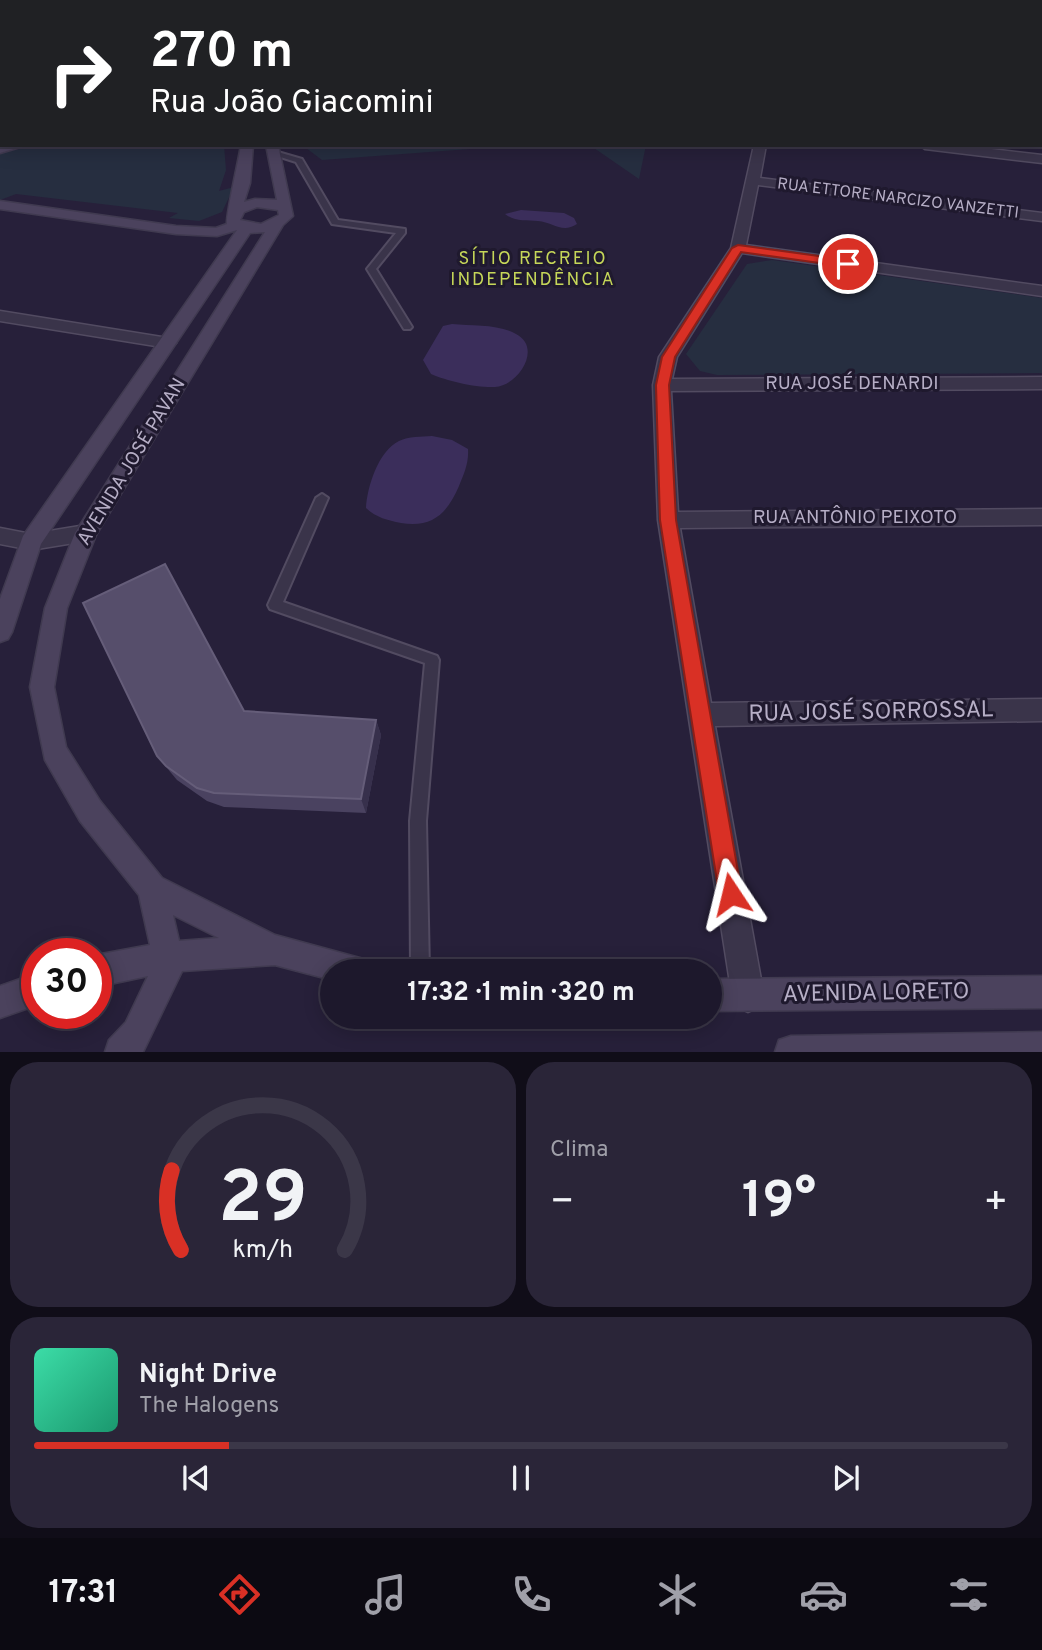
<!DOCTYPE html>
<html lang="pt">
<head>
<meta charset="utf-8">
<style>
	:root { --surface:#1d182c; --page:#2a2538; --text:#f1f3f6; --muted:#a0a0a9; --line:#3b3748; --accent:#d93025 }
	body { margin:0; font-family:Overpass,sans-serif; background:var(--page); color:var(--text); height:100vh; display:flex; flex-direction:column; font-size:26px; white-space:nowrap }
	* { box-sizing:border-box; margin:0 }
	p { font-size:23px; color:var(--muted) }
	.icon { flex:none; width:38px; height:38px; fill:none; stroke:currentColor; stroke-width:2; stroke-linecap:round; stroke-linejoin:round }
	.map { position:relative; height:1052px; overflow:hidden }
	.sheet { display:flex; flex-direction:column; gap:10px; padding:10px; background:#100d18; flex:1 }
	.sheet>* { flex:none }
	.banner { position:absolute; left:0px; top:0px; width:1043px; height:147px; box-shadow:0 4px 18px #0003,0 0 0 2px var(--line); background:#202124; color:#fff; overflow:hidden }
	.speed { position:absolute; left:21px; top:938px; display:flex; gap:14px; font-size:35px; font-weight:700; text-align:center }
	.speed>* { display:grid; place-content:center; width:91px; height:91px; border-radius:50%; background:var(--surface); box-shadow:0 4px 18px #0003,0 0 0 2px var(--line); line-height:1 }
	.speed .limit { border:10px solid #d22; background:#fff; color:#111 }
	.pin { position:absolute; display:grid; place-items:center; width:60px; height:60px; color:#fff; margin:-30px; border:4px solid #fff; border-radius:50%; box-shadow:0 2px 7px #0007 }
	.me { position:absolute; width:77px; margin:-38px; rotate:350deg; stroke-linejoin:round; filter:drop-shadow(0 0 5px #0008) }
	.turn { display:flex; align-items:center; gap:24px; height:147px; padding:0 35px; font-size:32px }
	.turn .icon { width:91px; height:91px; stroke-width:2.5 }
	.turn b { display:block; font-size:49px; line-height:60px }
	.big { font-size:52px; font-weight:700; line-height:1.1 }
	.sheet .card { flex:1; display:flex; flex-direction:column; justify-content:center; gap:10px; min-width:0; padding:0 24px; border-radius:28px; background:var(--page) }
	.sheet .dial { align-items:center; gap:0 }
	.dial svg { height:182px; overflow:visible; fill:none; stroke:var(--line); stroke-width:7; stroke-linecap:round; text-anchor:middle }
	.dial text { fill:var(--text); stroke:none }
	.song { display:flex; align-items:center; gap:21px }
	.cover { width:84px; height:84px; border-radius:10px; background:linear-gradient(135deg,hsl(160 70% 55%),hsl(160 70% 35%)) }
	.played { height:7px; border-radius:4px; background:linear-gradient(90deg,var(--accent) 20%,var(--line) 20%) }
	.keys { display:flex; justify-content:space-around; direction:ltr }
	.heat { display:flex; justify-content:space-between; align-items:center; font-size:38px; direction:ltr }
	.sheet .tiles { flex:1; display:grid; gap:10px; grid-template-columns:1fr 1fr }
	.card:last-child { grid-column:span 2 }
	.trip { position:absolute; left:320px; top:959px; width:402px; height:70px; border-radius:35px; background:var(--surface); box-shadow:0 4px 18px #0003,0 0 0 2px var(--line); font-weight:700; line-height:70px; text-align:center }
	.menu { display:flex; height:112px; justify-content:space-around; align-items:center; background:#0c0a12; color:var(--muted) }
	.menu .icon { width:49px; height:49px }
	.menu .on { color:var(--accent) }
	.menu b { font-size:32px; color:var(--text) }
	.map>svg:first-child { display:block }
</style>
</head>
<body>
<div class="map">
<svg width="1042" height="1052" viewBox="0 0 1042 1052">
	<rect width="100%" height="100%" fill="#27203a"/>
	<g fill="#262e40">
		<path d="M39 145H224L226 170 219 191 234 187 222 212 199 221 169 218 178 213 16 194 0 200V153Z"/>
		<path d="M302 145H523L322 160Z"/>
		<path d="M583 145H646L639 179 594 148Z"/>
		<path d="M772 260 1042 298V373L717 375 700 371 686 354 747 264Z"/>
	</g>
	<g fill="#3b2e5b">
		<path d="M521 210 564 213 574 218 577 224C562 234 553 222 538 221 526 220 515 222 505 214Z"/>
		<path d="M452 324C472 326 499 324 516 334 543 348 518 386 495 387 477 388 447 381 431 374L423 360 443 326Z"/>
		<path d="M432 436 452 440 468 449C469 463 464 474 459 486 447 514 432 528 401 523 387 520 377 518 366 508 367 488 378 451 399 441 409 436 421 437 432 436Z"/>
	</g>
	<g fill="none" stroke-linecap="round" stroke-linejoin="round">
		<defs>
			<g id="lane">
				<path d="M271 150 302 159 338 220 405 229V233L376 269 412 327 410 329H404L367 269 396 233 332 224 296 162 271 154Z"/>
				<path d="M322 494 328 498 283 602 437 656 439 660 426 821 429 971H411L410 821 425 663 270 609 268 605 316 498Z"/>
			</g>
			<g id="street">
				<path d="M71 0H85L86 2H73Z"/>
				<path d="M206 0H216L205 2Z"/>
				<rect x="756" y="0" width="10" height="2"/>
				<path d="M1004 0H1034L1035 2H1006Z"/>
				<rect x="1041" y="17" width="1" height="7"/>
				<rect x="0" y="29" width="2" height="6"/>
				<path d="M0 63H2L0 70Z"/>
				<rect x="1041" y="65" width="1" height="6"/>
				<rect x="1041" y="106" width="1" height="6"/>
				<path d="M0 113H2L0 121Z"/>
				<path d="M754 145H766L760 178 1042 213V221L758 185 746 245 1042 286V296L742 253 677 357 672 379 1042 377V389L671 391 678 512 1042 509V525L680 528 711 703 1042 699V721L715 726 764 996 759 1007 748 1012 737 1007 732 996 658 520 653 385 659 357 731 248Z"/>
				<path d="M919 145H958L1042 155V163L925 149Z"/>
				<path d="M0 311 168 338 176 343 168 348 0 321Z"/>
				<path d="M86 525 93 527 97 533 93 539 86 541 31 550 0 544V528L31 534Z"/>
			</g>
			<g id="secondary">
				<path d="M295 0H305L294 2Z"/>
				<path d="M315 0H325L314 2Z"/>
				<path d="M0 145H27L0 153Z"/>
				<path d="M241 145H253L250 183 244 202 255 199 277 200 266 145H278L293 216 283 225 96 535 67 608 54 687 66 747 100 801 162 878 275 935 367 960 372 971H332V980L275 965 182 971 143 1052H105L109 1040 126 1022 148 976 96 987V955L150 945 139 895 80 821 45 760 30 687 45 608 75 533 265 232 250 233 41 544 12 632 8 639 0 642V599L23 536 237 230 217 236 176 234 0 209V201L176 226 216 228 227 224C225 219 239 159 241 145ZM257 207 278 210 279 215 261 224 240 220 244 212ZM173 915 219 938 179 941Z"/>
				<path d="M37 973V1005L0 1018V986Z"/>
				<path d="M1042 976V1008L710 1011V979Z"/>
				<path d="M1042 1032V1052H775L779 1040 791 1036Z"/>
			</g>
		</defs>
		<use href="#lane" stroke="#524b61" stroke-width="4"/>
		<use href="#street" stroke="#524b61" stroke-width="3"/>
		<use href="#secondary" stroke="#403a50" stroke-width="3"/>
		<use href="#lane" fill="#3a344a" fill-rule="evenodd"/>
		<use href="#street" fill="#3a344a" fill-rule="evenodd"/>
		<use href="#secondary" fill="#4b425d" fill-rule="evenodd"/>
	</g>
	<path fill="#4a4260" d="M244 711 376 720 381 735 366 813 224 807 207 801 177 780 157 756Z"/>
	<path fill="#37304c" d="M376 720 381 735 366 813 361 799Z"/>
	<path fill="#564e6b" stroke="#655d79" stroke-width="2" d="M165 564 244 711 376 720 361 799 214 793 197 788 166 766 157 756 83 603Z"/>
	<path fill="#d93025" stroke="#8d1f18" stroke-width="2" d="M738 245 848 260 854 264 848 267 741 252 675 357 669 385 676 520 742 894 738 902 731 905 723 902 719 894 660 520 656 385 662 357 732 248Z"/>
	<g text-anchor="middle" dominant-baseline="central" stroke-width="6" stroke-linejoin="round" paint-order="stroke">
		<g font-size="16" fill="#b6aec6" stroke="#1f192e">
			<text transform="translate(898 199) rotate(7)">RUA ETTORE NARCIZO VANZETTI</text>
		</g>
		<g font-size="18" letter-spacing="2" fill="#c6d759" stroke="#1f192e">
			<text x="533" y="259">SÍTIO RECREIO<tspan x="533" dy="21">INDEPENDÊNCIA</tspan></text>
		</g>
		<g font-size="19" fill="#b6aec6" stroke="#1f192e">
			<text x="852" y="384">RUA JOSÉ DENARDI</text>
			<text transform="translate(132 462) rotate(-59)">AVENIDA JOSÉ PAVAN</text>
			<text x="855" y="518">RUA ANTÔNIO PEIXOTO</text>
		</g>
		<g font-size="23" fill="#b6aec6" stroke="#1f192e">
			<text transform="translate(871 713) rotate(-1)">RUA JOSÉ SORROSSAL</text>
			<text transform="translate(876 994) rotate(-1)">AVENIDA LORETO</text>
		</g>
	</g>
</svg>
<div class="speed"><div class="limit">30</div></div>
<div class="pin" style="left:848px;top:264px;background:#d93025"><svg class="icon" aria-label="arrive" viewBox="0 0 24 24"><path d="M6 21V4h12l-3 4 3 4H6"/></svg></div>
<svg class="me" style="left:731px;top:894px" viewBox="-20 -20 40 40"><path d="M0-17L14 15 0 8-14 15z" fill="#d93025" stroke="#fff" stroke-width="4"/></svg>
<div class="trip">17:32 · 1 min · 320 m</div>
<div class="banner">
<div class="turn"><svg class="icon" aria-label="right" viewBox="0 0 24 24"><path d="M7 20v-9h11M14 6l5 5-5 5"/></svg><div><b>270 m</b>Rua João Giacomini</div></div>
</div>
</div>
<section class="sheet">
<div class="tiles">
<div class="card dial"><svg viewBox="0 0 100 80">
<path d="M14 69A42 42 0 1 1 86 69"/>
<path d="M14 69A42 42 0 0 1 10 34" stroke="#d93025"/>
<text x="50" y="56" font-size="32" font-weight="700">29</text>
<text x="50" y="72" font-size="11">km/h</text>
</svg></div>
<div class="card"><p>Clima</p>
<div class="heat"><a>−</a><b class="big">19°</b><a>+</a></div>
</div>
<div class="card">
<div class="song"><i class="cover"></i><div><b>Night Drive</b><p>The Halogens</p></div></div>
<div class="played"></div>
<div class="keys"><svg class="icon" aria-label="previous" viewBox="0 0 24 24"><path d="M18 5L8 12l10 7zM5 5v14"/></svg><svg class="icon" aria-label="pause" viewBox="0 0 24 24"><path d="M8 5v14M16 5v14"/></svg><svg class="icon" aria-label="next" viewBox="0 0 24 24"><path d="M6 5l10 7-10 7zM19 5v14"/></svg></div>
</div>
</div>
</section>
<nav class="menu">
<b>17:31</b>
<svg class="icon on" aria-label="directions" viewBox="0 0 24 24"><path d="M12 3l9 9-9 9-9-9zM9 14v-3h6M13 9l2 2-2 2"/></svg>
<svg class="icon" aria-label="music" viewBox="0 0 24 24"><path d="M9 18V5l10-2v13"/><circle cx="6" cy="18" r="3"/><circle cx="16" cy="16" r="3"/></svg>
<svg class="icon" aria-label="phone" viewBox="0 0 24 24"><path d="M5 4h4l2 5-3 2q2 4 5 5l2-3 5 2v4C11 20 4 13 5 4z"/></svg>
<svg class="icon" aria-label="climate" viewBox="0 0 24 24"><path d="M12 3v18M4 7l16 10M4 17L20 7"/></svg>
<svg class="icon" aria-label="car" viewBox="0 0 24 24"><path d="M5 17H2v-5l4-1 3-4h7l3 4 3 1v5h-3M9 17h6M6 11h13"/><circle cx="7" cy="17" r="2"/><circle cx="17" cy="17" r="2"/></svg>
<svg class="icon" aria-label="filters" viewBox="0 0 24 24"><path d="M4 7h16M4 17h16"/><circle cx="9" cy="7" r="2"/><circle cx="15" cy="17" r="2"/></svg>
</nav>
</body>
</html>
